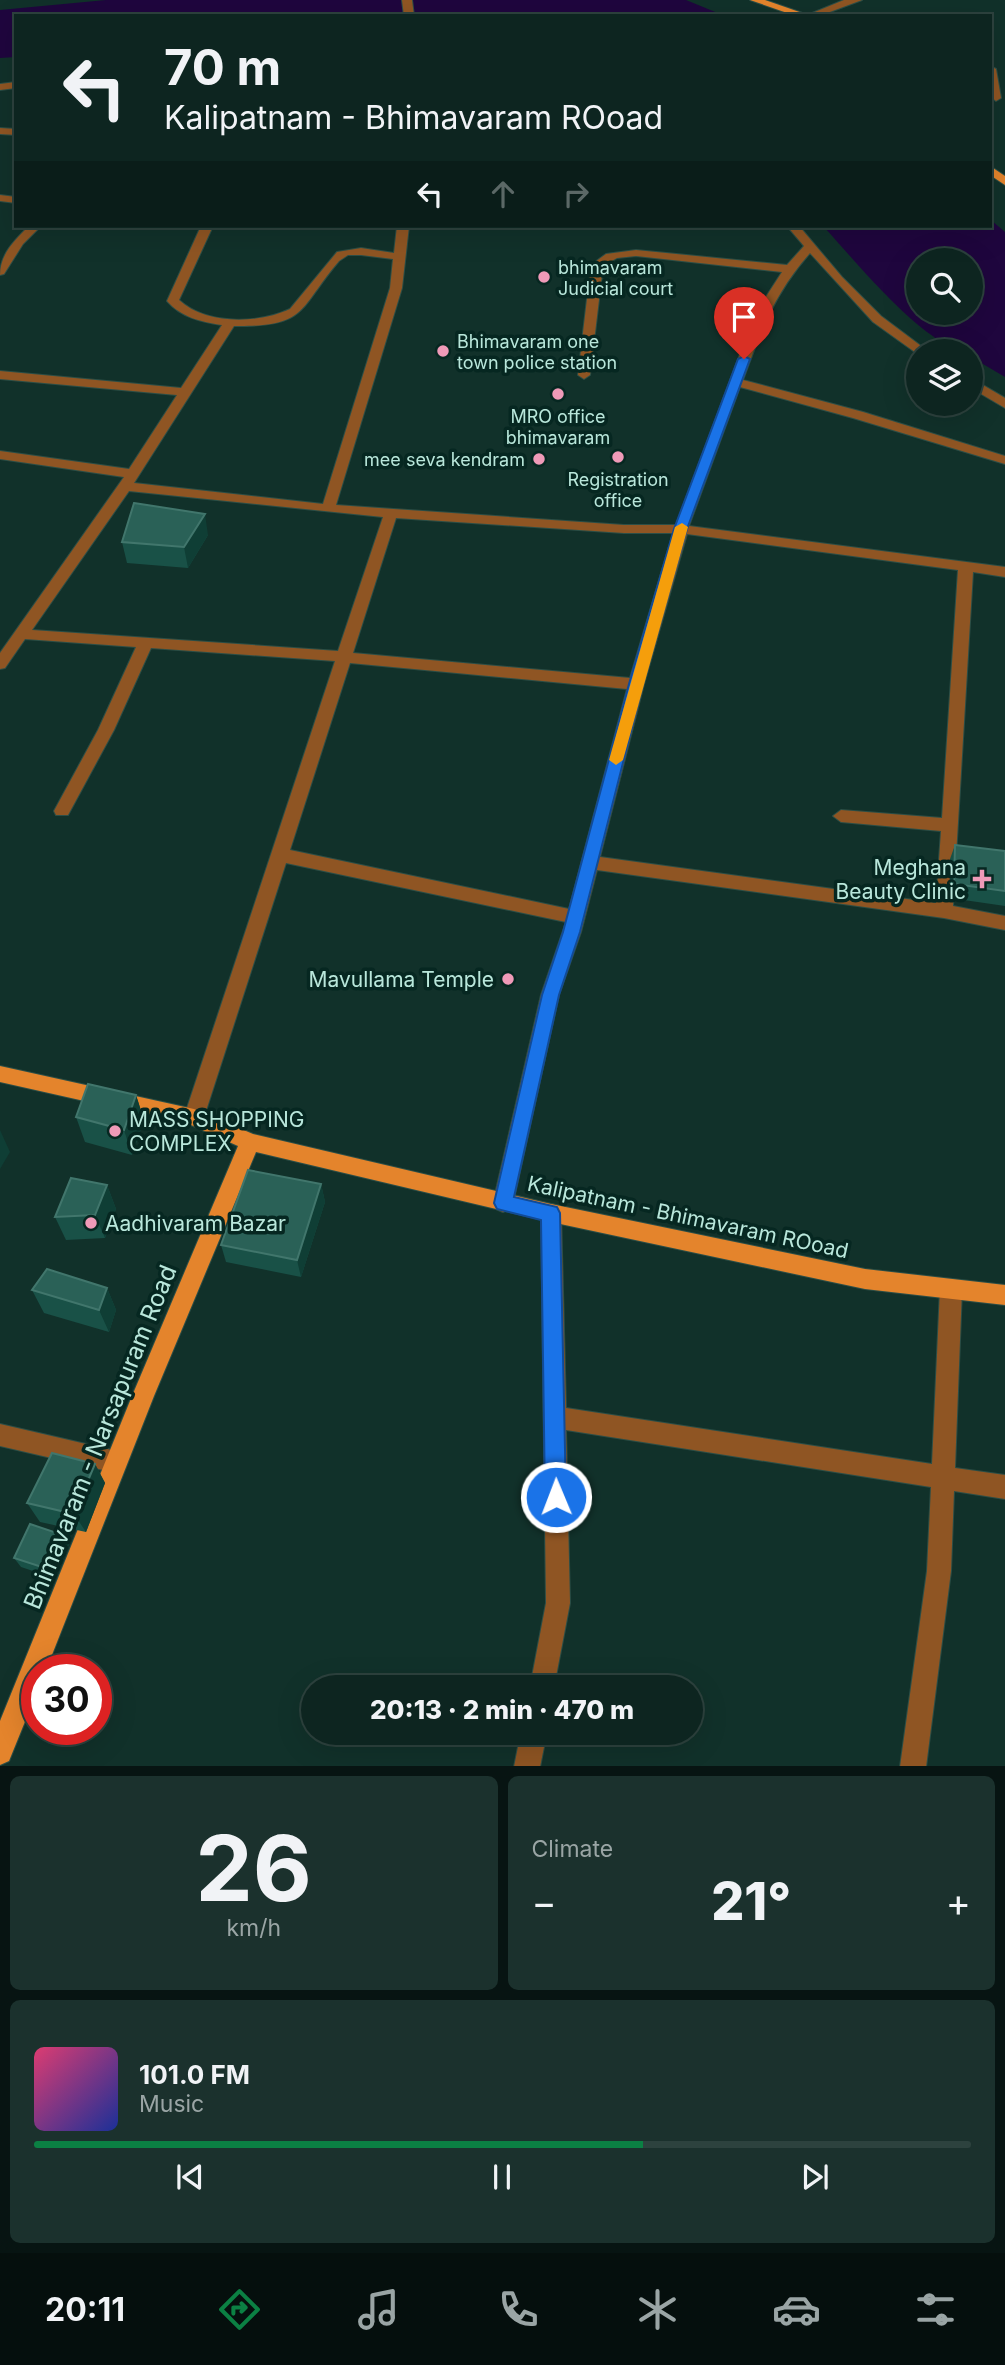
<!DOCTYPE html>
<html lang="en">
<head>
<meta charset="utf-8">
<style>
	:root { --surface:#0d2520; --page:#1b312d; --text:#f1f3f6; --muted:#9aa5a5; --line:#2d423e; --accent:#0b8043 }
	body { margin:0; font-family:Inter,sans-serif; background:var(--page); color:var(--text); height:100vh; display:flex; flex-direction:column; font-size:26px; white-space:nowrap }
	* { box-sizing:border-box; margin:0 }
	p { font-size:23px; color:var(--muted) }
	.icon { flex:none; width:38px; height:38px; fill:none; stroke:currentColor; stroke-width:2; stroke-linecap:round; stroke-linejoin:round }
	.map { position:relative; height:1766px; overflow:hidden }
	.side { display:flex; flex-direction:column; gap:10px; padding:10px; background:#071412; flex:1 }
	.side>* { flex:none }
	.banner { position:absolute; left:14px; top:14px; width:978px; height:214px; border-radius:0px; box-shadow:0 7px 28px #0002,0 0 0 2px var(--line); background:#0d2520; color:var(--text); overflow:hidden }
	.buttons { position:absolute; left:906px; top:248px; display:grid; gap:14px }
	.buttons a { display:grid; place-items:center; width:77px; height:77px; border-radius:50%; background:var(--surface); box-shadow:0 7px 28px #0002,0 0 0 2px var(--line); font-size:35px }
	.speed { position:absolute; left:21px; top:1654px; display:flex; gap:14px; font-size:35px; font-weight:700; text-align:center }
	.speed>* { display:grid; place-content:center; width:91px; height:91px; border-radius:50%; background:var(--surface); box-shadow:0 7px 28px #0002,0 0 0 2px var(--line); line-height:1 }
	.speed .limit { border:10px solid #d22; background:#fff; color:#111 }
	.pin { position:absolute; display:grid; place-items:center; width:60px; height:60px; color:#fff; margin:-72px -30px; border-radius:50% 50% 50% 0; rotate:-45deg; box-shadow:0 0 7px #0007 }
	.pin .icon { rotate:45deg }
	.me { position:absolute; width:77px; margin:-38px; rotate:359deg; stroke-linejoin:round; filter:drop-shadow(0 0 5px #0008) }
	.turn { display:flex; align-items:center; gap:24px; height:147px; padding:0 35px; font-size:32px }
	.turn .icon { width:91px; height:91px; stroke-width:2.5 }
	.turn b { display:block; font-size:49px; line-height:60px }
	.lanes { display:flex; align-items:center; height:66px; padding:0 35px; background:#0003; justify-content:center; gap:35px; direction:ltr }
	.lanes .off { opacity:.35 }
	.big { font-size:52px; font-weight:800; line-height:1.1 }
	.side .tile { flex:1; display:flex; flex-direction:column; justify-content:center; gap:10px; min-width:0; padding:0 24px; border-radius:10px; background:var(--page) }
	.side .dial { align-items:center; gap:0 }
	.dial b { font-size:91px; line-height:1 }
	.song { display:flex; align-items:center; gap:21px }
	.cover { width:84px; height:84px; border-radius:10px; background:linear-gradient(135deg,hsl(340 70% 55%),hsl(230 70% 35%)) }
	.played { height:7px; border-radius:4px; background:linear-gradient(90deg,var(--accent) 65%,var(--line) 65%) }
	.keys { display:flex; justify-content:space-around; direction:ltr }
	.heat { display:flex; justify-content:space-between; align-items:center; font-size:38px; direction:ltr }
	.side .tiles { flex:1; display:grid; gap:10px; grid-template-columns:1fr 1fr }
	.tile:last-child { grid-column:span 2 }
	.trip { position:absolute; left:301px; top:1675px; width:402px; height:70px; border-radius:35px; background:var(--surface); box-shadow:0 7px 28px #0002,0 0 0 2px var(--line); font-weight:800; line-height:70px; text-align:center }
	.tabs { display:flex; height:112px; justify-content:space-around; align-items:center; background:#050f0d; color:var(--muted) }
	.tabs .icon { width:49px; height:49px }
	.tabs .selected { color:var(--accent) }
	.tabs b { font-size:32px; color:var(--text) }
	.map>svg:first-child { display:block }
</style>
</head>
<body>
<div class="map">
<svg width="1005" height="1767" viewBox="0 0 1005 1767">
	<rect width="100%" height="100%" fill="#11312a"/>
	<g fill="#1f063e" fill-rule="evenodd">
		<path d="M106 0H686L725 16H16V57L0 58V10Z"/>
		<path d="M991 220 1005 232V377L971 357V352C928 352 853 258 823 226H990ZM919 261H971V313H919Z"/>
	</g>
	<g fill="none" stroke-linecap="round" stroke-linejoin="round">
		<defs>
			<g id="minor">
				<path d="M402 0H412L414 16H404Z"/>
				<path d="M844 0H862L819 16H805Z"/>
				<path d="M990 66 996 69 1001 98 996 101 990 96Z"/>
				<path d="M16 82V88L0 90V84Z"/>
				<path d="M0 128 16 129V135L0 134Z"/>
				<path d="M0 195 16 197V203L0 201Z"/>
				<path d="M29 226H41L23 244 4 274 0 275C0 254 15 240 29 226Z"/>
				<path d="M201 226H213L179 300C206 325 258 324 290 309L337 252 361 248 394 253 397 226H409L402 288 336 505 624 525H676L755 314 782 272 636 256 617 258 603 266 590 375 584 379 578 375 591 265 606 254 636 250 787 265 804 246 787 226H799L842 277 881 316 929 352H919V355L873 322 810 253C774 294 761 330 743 380L863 412 1005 456V464L853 418 740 387 689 526 1005 567V577L973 572 953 906 1005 916V930L944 918 597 870 581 932 559 995 513 1203 510 1209 503 1212 496 1209 493 1203 541 995 566 922 286 863 204 1117 201 1123 194 1125 187 1123 184 1117 335 661 151 648 114 730 68 815H56L54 811 98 730 136 647 25 639 5 668 0 669V653L124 477 0 459V451L129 469 177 395 0 379V371L181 388 222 325C201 322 181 317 167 301ZM361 255 393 259 390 288 323 504 134 483 234 326C308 327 298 309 339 261L348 255ZM129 491 383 517 338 651 32 630ZM396 518 624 533H673L630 678 353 653ZM687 534 958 570 942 818 841 810 833 816 841 822 941 831 936 903 600 857 644 684ZM350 663 627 689 569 909 290 850Z"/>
				<path d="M971 378 1005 398V408L971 388Z"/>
				<path d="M551 1204 558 1206 561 1213 566 1408 932 1464 940 1289 943 1282 951 1279 959 1282 962 1289 955 1468 1005 1475V1499L954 1491 951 1571 926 1767H900L927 1571 931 1487 566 1430 570 1603 554 1687H530L546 1603 541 1213 544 1206Z"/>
				<path d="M0 1424 116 1451 124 1454 127 1462 124 1470 116 1473 0 1446Z"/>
				<path d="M521 1732H547L540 1767H514Z"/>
			</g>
			<g id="major">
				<path d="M750 0H765L811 16H796Z"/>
				<path d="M990 166 1005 176V185L990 175Z"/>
				<path d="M0 1066 194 1109 253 1134 551 1204 865 1269 1005 1285V1305L865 1289 551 1222 256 1152 154 1396 46 1670H37V1692L9 1761 0 1765V1721L132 1396 238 1146 191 1125 0 1082Z"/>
			</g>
		</defs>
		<use href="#minor" stroke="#2c4e46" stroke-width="2"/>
		<use href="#major" stroke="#2c4e46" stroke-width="2"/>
		<use href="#minor" fill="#8f5523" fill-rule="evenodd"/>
		<use href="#major" fill="#e4842c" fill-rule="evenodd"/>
	</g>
	<g fill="#195147">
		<path d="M208 535 188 568 127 563 122 542Z"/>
		<path d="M955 845 1005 851V906L950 898V859Z"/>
		<path d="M136 1095 144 1120 132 1155 85 1142 76 1117Z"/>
		<path d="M321 1184 325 1202 301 1277 226 1262 221 1245Z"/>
		<path d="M107 1185 116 1209 105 1238 66 1240 55 1217Z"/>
		<path d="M107 1288 116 1310 109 1332 44 1313 32 1290Z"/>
		<path d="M95 1464 105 1483 86 1532 40 1522 27 1503Z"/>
		<path d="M63 1535 69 1544 54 1578 21 1567 14 1558Z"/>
	</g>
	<g fill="#0f3e35">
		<path d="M205 514 208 535 188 568 184 547Z"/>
		<path d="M136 1095 144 1120 132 1155 124 1130Z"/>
		<path d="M0 1130 10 1152 0 1169Z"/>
		<path d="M321 1184 325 1202 301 1277 297 1260Z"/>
		<path d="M107 1185 116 1209 105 1238 95 1215Z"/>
		<path d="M107 1288 116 1310 109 1332 99 1310Z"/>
		<path d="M95 1464 105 1483 86 1532 74 1514Z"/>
		<path d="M63 1535 69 1544 54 1578 48 1569Z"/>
	</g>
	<g fill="#2a6157" stroke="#41766c" stroke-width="2">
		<path d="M134 503 205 514 184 547 122 542Z"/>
		<path d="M955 845 1005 851V891L954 884Z"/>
		<path d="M88 1084 136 1095 124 1130 76 1117Z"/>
		<path d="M248 1170 321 1184 297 1260 221 1245Z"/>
		<path d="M71 1178 107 1185 95 1215 55 1217Z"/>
		<path d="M47 1269 107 1288 99 1310 32 1290Z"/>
		<path d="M52 1453 95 1464 74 1514 27 1503Z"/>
		<path d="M30 1524 63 1535 48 1569 14 1558Z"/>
	</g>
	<path fill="#1a73e8" stroke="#114b97" stroke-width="2" d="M744 356 750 359 687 529 643 684 580 932 559 995 514 1197 557 1207 560 1213 566 1497 563 1504 556 1507 548 1504 545 1497 541 1220 497 1209 494 1203 542 995 563 932 629 684 674 529 738 359Z"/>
	<path fill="#f59e0b" d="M682 523 688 527 623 760 616 765 609 760 675 527Z"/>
	<g fill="#ef9ab8" stroke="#062721" stroke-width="2.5">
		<circle cx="544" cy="277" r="7"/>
		<circle cx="443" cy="351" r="7"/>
		<circle cx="558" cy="394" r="7"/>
		<circle cx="618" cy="457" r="7"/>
		<circle cx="539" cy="459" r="7"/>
		<path d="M978.5 868.5h7v7h7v7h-7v7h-7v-7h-7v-7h7z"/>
		<circle cx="508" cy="979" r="7"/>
		<circle cx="115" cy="1131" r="7"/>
		<circle cx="91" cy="1223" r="7"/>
	</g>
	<g text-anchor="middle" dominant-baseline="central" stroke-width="7" stroke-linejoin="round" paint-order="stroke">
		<g font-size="18" fill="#b9e7db" stroke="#062721" text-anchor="start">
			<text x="558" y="267">bhimavaram<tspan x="558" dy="21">Judicial court</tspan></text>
			<text x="457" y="341">Bhimavaram one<tspan x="457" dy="21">town police station</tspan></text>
			<text x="558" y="416" text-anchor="middle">MRO office<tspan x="558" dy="21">bhimavaram</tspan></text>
			<text x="525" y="459" text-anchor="end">mee seva kendram</text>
			<text x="618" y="479" text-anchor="middle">Registration<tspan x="618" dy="21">office</tspan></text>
		</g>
		<g font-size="21" fill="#b9e7db" stroke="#062721" text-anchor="end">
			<text x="966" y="867">Meghana<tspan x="966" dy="24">Beauty Clinic</tspan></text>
			<text x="494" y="979">Mavullama Temple</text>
			<text x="129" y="1119" text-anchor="start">MASS SHOPPING<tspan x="129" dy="24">COMPLEX</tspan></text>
			<text x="105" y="1223" text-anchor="start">Aadhivaram Bazar</text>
		</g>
		<g font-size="21" fill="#b9e7db" stroke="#062721">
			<text transform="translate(688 1217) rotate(12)">Kalipatnam - Bhimavaram ROoad</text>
		</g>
		<g font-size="24" fill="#b9e7db" stroke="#062721">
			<text transform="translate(100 1437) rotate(-68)">Bhimavaram - Narsapuram Road</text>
		</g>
	</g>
</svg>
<div class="buttons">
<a><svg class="icon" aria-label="search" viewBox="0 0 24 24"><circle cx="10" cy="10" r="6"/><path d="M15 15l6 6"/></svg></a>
<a><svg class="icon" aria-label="layers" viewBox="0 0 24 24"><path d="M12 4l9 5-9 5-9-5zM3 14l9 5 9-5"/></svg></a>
</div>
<div class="speed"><div class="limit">30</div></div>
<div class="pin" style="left:744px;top:359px;background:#d93025"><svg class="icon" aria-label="arrive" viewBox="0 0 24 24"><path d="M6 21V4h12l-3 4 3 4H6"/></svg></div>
<svg class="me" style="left:556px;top:1497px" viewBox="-20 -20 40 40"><circle r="17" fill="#1a73e8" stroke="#fff" stroke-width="3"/><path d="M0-11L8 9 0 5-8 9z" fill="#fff"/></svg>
<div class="trip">20:13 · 2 min · 470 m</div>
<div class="banner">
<div class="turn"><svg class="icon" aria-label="left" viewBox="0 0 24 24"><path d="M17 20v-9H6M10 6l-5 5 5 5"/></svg><div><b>70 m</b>Kalipatnam - Bhimavaram ROoad</div></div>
<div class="lanes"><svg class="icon" aria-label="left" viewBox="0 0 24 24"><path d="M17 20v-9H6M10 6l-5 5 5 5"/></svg><svg class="icon off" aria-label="ahead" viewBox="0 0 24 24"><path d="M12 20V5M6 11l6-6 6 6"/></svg><svg class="icon off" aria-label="right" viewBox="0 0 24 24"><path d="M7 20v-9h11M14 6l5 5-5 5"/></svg></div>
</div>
</div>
<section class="side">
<div class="tiles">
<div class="tile dial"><b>26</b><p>km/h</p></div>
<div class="tile"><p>Climate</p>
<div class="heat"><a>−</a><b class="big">21°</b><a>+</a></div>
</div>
<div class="tile">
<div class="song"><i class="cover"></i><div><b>101.0 FM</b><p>Music</p></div></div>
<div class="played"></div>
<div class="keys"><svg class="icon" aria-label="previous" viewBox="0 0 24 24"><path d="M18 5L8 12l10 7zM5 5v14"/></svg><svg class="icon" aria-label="pause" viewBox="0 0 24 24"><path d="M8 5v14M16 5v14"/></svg><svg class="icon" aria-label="next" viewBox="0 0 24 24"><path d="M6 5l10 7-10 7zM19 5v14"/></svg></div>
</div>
</div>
</section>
<nav class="tabs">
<b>20:11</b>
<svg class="icon selected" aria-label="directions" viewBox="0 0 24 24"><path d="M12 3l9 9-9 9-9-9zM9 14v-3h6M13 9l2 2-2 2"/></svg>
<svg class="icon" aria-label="music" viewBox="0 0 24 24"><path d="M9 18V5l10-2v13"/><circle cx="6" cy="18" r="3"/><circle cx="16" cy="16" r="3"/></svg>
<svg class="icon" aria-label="phone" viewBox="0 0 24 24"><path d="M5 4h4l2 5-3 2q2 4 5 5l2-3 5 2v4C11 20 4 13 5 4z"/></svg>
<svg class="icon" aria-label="climate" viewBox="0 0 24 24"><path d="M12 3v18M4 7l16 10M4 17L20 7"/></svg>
<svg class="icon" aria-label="car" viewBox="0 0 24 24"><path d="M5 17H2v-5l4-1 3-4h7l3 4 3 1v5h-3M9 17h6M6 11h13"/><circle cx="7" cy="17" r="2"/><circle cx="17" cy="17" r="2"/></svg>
<svg class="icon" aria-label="filters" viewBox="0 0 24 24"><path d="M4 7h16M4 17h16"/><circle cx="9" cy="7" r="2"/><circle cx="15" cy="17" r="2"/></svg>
</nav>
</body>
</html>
